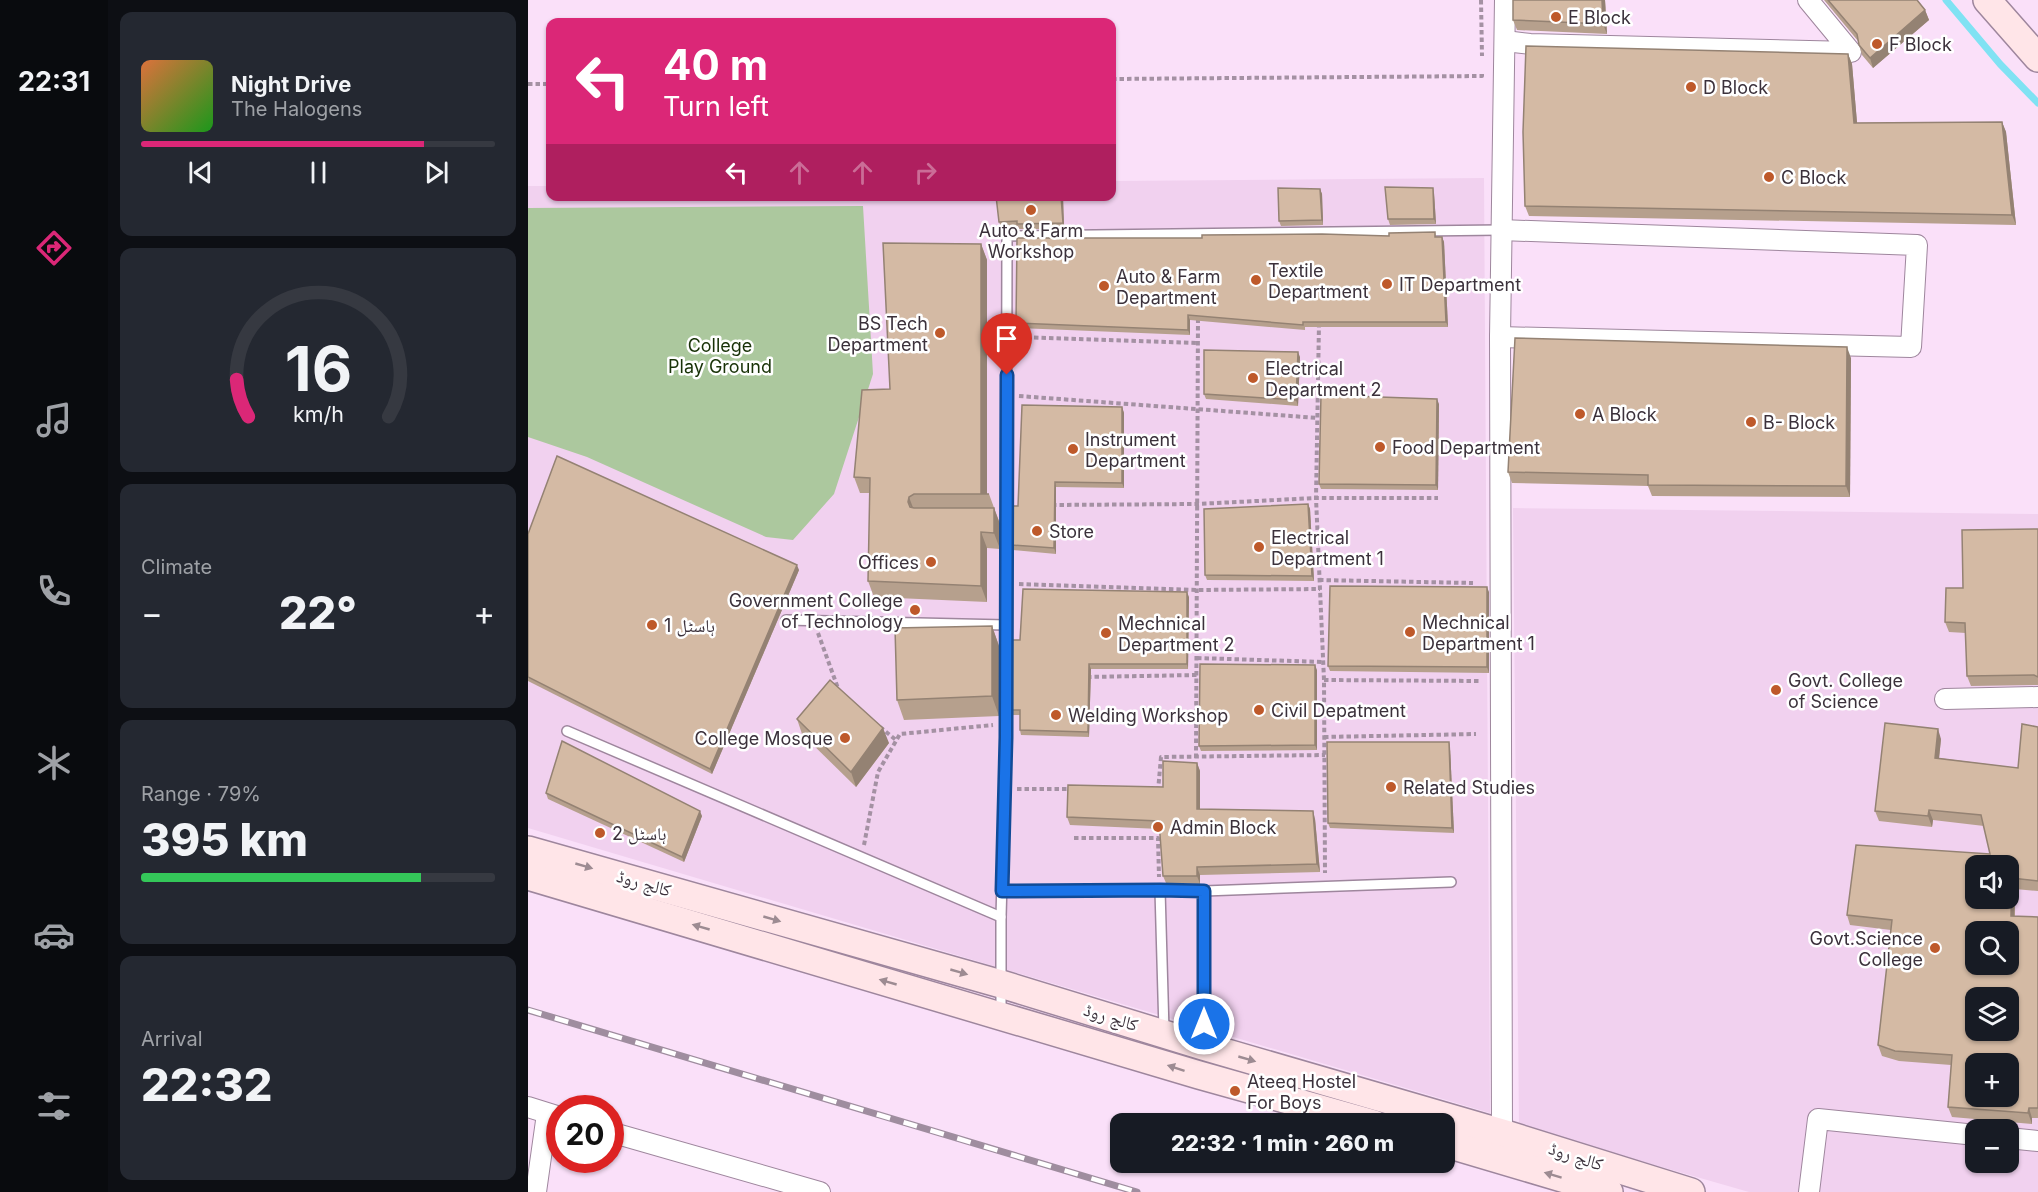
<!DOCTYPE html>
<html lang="en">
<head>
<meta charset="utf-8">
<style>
	:root { --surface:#171b24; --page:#242831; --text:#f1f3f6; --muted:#9ea1a6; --line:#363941; --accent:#db2777 }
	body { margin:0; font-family:Inter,"Noto Naskh Arabic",sans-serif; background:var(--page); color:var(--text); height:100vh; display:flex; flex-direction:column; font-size:22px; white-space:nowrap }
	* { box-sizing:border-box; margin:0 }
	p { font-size:20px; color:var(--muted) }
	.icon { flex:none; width:33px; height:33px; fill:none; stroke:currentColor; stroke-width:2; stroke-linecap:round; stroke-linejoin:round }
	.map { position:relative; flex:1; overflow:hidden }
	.drawer { display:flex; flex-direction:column; gap:12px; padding:12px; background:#0d0f14; width:420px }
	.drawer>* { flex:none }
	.top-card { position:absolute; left:18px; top:18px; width:570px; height:183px; border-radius:12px; box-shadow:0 2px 4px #0004; background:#db2777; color:#fff; overflow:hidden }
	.tools { position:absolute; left:1437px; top:855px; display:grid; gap:12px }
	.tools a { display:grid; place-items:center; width:54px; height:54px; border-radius:12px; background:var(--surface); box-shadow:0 2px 4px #0004; font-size:30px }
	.speed { position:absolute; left:18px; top:1095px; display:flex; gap:12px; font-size:30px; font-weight:700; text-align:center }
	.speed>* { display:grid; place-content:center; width:78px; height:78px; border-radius:50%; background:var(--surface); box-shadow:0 2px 4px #0004; line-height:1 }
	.speed .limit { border:9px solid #d22; background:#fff; color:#111 }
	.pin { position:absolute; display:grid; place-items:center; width:51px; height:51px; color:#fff; margin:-62px -26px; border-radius:50% 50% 50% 0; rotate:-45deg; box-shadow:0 0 6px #0007 }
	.pin .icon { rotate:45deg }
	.me { position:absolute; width:66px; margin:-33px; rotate:0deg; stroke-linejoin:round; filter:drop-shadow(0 0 4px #0008) }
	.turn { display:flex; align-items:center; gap:21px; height:126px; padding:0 18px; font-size:27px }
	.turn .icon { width:78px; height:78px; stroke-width:2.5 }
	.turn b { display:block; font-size:42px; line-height:51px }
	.lanes { display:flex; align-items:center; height:57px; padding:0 18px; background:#0003; justify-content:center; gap:30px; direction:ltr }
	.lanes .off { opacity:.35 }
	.big { font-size:45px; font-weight:800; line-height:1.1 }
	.drawer .card { flex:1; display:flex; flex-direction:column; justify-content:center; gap:9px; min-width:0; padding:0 21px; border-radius:12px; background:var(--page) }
	.drawer .dial { align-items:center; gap:0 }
	.dial svg { height:156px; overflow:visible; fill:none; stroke:var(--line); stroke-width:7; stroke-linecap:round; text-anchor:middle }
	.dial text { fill:var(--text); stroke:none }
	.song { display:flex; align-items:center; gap:18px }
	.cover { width:72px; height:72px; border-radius:9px; background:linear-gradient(135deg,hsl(20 70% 55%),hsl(120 70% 35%)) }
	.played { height:6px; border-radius:3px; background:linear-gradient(90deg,var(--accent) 80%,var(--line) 80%) }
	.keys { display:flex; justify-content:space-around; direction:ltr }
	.heat { display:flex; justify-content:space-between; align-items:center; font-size:33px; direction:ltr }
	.charge { height:9px; border-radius:4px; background:linear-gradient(90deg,#34c759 79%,var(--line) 0) }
	.trip { position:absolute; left:582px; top:1113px; width:345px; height:60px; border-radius:12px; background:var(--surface); box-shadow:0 2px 4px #0004; font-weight:800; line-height:60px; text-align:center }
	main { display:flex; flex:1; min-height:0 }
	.dock { display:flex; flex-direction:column; width:108px; justify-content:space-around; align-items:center; background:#090b0e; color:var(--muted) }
	.dock .icon { width:42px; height:42px }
	.dock .selected { color:var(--accent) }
	.dock b { font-size:27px; color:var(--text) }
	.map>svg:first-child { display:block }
</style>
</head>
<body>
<main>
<nav class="dock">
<b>22:31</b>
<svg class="icon selected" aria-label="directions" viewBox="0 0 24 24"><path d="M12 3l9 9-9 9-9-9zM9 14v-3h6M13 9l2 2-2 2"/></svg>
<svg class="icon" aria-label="music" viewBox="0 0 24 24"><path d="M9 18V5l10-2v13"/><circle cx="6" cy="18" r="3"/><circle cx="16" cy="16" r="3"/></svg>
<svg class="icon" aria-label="phone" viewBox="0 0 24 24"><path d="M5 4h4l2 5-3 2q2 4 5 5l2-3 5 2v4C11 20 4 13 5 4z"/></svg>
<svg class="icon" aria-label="climate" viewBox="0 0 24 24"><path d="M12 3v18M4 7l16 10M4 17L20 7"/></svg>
<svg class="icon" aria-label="car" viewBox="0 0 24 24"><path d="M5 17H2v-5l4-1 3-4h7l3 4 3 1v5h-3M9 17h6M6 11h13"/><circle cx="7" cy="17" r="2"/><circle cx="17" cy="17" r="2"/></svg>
<svg class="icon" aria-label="filters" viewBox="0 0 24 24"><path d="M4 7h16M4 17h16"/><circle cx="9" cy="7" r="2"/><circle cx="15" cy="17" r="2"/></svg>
</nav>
<section class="drawer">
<div class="card">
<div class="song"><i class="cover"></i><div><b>Night Drive</b><p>The Halogens</p></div></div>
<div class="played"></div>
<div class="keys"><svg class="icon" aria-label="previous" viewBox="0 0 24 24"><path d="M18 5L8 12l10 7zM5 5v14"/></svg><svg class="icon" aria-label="pause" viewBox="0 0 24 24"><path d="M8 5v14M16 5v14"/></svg><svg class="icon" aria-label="next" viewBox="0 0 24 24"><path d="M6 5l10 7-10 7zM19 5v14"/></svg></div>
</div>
<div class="card dial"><svg viewBox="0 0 100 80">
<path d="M14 69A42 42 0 1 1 86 69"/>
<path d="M14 69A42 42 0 0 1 8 50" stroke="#db2777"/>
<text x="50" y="56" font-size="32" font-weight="700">16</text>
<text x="50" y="72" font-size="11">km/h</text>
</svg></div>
<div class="card"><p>Climate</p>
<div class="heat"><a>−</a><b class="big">22°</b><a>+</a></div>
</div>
<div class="card"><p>Range · 79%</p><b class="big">395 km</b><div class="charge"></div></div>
<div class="card"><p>Arrival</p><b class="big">22:32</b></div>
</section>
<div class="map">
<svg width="1510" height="1192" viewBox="0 0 1510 1192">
	<rect width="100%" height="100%" fill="#fae0f9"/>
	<g fill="#f1d1ef" fill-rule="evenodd">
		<path d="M956 178 962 1113 0 828V186H22V196H584V181Z"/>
		<path d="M985 508 1510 514V1192H1221L991 1126ZM1448 866H1480V898H1448ZM1448 932H1480V964H1448ZM1448 998H1480V1030H1448ZM1448 1064H1480V1096H1448ZM1448 1130H1480V1162H1448Z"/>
	</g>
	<path fill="#acc89e" d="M335 206 345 374 306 494 265 540 238 537 59 457 0 437V208Z"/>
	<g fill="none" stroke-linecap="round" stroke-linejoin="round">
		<path stroke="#80e2f3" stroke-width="7" d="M1418 0 1472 64 1510 103"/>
		<defs>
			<g id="lane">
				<path d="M258 620 478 625"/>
				<path d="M39 731 473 917"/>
				<path d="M632 890 636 1031"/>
				<path d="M474 891 632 890 676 891 923 882"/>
				<path d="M473 1014V917L478 737 479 236 973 230"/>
				<path d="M676 1042V891"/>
			</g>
			<g id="street">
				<path d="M977 41 1002 44 1323 52 1280 0"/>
				<path d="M972 337 1383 347 1389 245 973 230"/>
				<path d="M1417 699 1510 697"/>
				<path d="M0 1107 32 1117"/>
				<path d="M82 1132 292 1192"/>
				<path d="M974 1133 972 337 977 0"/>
				<path d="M1480 1138 1510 1141"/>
				<path d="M8 1192 19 1114"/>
				<path d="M1281 1192 1290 1119 1448 1135"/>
			</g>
			<g id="secondary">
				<path d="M1459 0 1510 58"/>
				<path d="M0 850 473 984 675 1046 974 1133 1163 1192"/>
				<path d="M0 876 671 1075 846 1124"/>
				<path d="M916 1143 1081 1192"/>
			</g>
		</defs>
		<use href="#lane" stroke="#9e869d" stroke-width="12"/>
		<use href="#street" stroke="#9e869d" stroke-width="22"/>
		<use href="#secondary" stroke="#9e869d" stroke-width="30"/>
		<g stroke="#a491a3" stroke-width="4" stroke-dasharray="4.5 3" stroke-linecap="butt">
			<path d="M953 0 954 56"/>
			<path d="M584 79 954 76V73"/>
			<path d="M0 84H22"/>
			<path d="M791 323 788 498 796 680 797 873"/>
			<path d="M491 337 670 343"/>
			<path d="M491 396 790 418"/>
			<path d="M524 505 669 504 788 498H910"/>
			<path d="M791 580 945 583"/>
			<path d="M491 584 669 590 792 589"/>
			<path d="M290 633 311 691"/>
			<path d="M669 658 795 662"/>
			<path d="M559 677 669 675"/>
			<path d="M796 680 952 681"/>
			<path d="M352 727 368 740"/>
			<path d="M796 737 948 734"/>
			<path d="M668 758 670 318"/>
			<path d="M489 789H544"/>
			<path d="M630 791 633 757 797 755"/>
			<path d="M546 838H630L631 877"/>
			<path d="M336 845 350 772 372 734 465 725"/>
		</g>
		<use href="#lane" stroke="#fff" stroke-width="9"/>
		<use href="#street" stroke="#fff" stroke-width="20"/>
		<use href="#secondary" stroke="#ffe5e8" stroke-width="27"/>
		<defs>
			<path id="rail" d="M0 1010 609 1192"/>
		</defs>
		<use href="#rail" stroke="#9f8d9f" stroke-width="7"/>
		<use href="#rail" stroke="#fff" stroke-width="4.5" stroke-dasharray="14" stroke-linecap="butt"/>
	</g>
	<g fill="#b6a08d">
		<path d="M985 0H1077L1079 34 989 30 985 20Z"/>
		<path d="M1296 0H1389L1397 10 1401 20 1345 68 1334 55 1330 41Z"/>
		<path d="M1320 54 1324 64 1329 123 1474 122 1478 132 1488 225 1001 216 997 206Z"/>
		<path d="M792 189 794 194 795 225 753 226 751 221Z"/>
		<path d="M906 193 908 224 862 225 860 219Z"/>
		<path d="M468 196H535L536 229H491L490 226 473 227 471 222Z"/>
		<path d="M907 232 908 237H914L916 242 920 327H777V330L662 320V335L490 328 488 323 861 236Z"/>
		<path d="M453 244 459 260V494H461L472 524V549L459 548V602L346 597 340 581 342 493H332L326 477 362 389Z"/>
		<path d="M772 357 770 406 678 399 676 394Z"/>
		<path d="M1323 358 1322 497 1124 496 1120 486 984 483 980 472Z"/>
		<path d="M911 404 910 490 793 489 791 484Z"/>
		<path d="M594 407 596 413V488L528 487V554L485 550 483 545 490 506Z"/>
		<path d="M780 504 782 509 786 581 679 580 677 575Z"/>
		<path d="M1510 529V685L1443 686 1439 676 1438 633 1421 632 1417 622 1435 588Z"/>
		<path d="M0 534 271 570 184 774 0 681Z"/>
		<path d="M961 592V673L802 671 800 666Z"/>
		<path d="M661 597 660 669H563L561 737 493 735 492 730V715H485L483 710 492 640Z"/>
		<path d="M464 626 471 646V716L376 720 369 700Z"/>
		<path d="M789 670V750L673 751 671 746Z"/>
		<path d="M269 719 361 743 328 787 274 734Z"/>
		<path d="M1510 727V891L1487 889V916L1510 917V1118H1504V1124L1424 1117 1420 1107 1423 1065 1371 1061 1354 1056 1350 1045 1363 930 1322 925 1319 915 1462 854 1456 826 1405 820 1404 827 1351 821 1347 811 1413 739 1411 758 1490 768Z"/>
		<path d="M921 742 922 747 926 833 802 828 800 823Z"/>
		<path d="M669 763 672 771V809L787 819 792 872 672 875V884L638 883 635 876 632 829 542 825 539 817 635 787Z"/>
		<path d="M18 793 174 816 156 862 20 799Z"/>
	</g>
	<g fill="#948273">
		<path d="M1074 0H1077L1079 34 1075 24Z"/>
		<path d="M1397 10 1401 20 1345 68 1342 58Z"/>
		<path d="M1320 54 1324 64 1330 134 1326 123Z"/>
		<path d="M1474 122 1478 132 1488 225 1484 215Z"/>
		<path d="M905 188 906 193 908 224 906 219Z"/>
		<path d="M792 189 794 194 795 225 794 220Z"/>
		<path d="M533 196H535L536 229 535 223Z"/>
		<path d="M914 237 916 242 920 327 918 322Z"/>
		<path d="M453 244 459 260V494H453Z"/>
		<path d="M660 315 662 320V335L660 330Z"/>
		<path d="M1319 347 1323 358 1322 497 1318 486Z"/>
		<path d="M770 352 772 357 770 406 768 400Z"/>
		<path d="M909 399 911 404 910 490 908 485Z"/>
		<path d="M594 407 596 413V488L594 483Z"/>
		<path d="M527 482 528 487V554L526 548Z"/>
		<path d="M381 497 387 513 380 502Z"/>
		<path d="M780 504 782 509 786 581 784 576Z"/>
		<path d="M466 508 472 524V549L466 533Z"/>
		<path d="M453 532 459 548V602L453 586Z"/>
		<path d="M269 565 271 570 184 774 182 769Z"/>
		<path d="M959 587 961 592V673L959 667Z"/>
		<path d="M659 592 661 597 660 669 659 664Z"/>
		<path d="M464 626 471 646V716L464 696Z"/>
		<path d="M561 664 563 669 561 737 560 732Z"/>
		<path d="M787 665 789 670V750L787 745Z"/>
		<path d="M355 728 361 743 328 787 323 772Z"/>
		<path d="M1410 729 1413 739 1410 768 1407 758Z"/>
		<path d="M921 742 922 747 926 833 924 828Z"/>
		<path d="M669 763 672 771V817L669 809Z"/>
		<path d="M1401 810 1405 820 1404 827 1400 816Z"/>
		<path d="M172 811 174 816 156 862 154 857Z"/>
		<path d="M785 811 787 819 792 872 789 864Z"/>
		<path d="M669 867 672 875V884L669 876Z"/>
		<path d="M1484 878 1487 889 1486 926 1483 916Z"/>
		<path d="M1501 1108 1504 1118V1124L1500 1113Z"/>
	</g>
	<g fill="#d4baa4" stroke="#948273" stroke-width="1.5" fill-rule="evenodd">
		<path d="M985 0H1074L1075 24 985 20Z"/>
		<path d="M1300 0H1389L1397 10 1342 58 1331 45 1329 34Z"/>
		<path d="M998 46 1320 54 1326 123 1474 122 1484 215 997 206 995 132Z"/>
		<path d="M857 187 905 188 906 219H860Z"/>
		<path d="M750 188 792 189 794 220 751 221Z"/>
		<path d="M468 196H533L535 223 489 224V221L471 222Z"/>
		<path d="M907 232V237H914L918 322H775V325L660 315V330L488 323 489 238H674V235L794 234 861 236V233Z"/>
		<path d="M355 243 453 244V494H461H386L381 497 380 502 382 507 386 508H466V533L453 532V586L340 581 342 478 326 477 334 390 362 389Z"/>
		<path d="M987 338 1319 347 1318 486 1120 485V475L980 472Z"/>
		<path d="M676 350 770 352 768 400 676 394Z"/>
		<path d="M793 395 909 399 908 485 791 484Z"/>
		<path d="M494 405 594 407V483L527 482 526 548 483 545V506H490Z"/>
		<path d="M29 456 269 565 182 769 0 677V534Z"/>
		<path d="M780 504 784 576 677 575 676 509Z"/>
		<path d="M1510 529V677L1506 675 1439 676 1437 623 1417 622 1418 588H1435L1434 530Z"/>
		<path d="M802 586 959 587V667L800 666Z"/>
		<path d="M495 589 659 592V664H561L560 732 492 730V710H483V640H492Z"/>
		<path d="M464 626V696L369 700 367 628Z"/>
		<path d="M672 664 787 665V745L671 746Z"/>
		<path d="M302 680 355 728 323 772 269 719Z"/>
		<path d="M1357 723 1410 729 1407 758 1490 768 1494 724 1510 727V881L1484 878 1483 916 1510 917V1108H1501L1500 1113 1420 1107 1424 1055 1367 1051 1350 1045 1364 920 1319 915 1328 845 1462 854 1453 815 1401 810 1400 816 1347 811ZM1448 866H1480V898H1448ZM1448 932H1480V964H1448ZM1448 998H1480V1030H1448ZM1448 1064H1480V1096H1448Z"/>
		<path d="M34 741 172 811 154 857 18 793Z"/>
		<path d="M799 742H921L924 828 800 823Z"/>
		<path d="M635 761 669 763V809L785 811 789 864 669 867V876H635L631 821 539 817 540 785 635 787Z"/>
	</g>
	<defs><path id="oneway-solid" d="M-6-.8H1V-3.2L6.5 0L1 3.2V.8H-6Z" transform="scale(1.5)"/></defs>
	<g fill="#9d8b92">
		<use href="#oneway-solid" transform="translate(56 866) rotate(16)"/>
		<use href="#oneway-solid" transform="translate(244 919) rotate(16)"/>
		<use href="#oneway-solid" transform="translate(173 927) rotate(-164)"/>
		<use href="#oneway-solid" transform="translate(431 972) rotate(16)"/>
		<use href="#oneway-solid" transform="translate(360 982) rotate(-164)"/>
		<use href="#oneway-solid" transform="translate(719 1059) rotate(16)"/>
		<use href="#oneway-solid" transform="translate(648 1068) rotate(-162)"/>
		<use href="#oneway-solid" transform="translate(1025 1175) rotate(-163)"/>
	</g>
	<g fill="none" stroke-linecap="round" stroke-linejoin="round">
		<defs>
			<path id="route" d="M479 375 478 737 474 891 632 890 676 891V1024"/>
		</defs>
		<use href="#route" stroke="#114b97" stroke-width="15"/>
		<use href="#route" stroke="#1a73e8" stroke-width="10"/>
	</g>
	<g fill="#be592a" stroke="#fff" stroke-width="2">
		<circle cx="1028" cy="17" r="6"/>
		<circle cx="1349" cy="44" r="6"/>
		<circle cx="1163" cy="87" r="6"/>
		<circle cx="1241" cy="177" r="6"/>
		<circle cx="503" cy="210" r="6"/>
		<circle cx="728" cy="280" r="6"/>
		<circle cx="859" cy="284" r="6"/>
		<circle cx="576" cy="286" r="6"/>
		<circle cx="412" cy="333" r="6"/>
		<circle cx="725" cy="378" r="6"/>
		<circle cx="1052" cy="414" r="6"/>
		<circle cx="1223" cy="422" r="6"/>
		<circle cx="852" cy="447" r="6"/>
		<circle cx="545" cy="449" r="6"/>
		<circle cx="509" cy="531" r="6"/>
		<circle cx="731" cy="547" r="6"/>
		<circle cx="403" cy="562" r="6"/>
		<circle cx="387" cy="610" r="6"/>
		<circle cx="124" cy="625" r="6"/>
		<circle cx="882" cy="632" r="6"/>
		<circle cx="578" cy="633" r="6"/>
		<circle cx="1248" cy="690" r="6"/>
		<circle cx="731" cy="710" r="6"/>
		<circle cx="528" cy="715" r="6"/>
		<circle cx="317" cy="738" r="6"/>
		<circle cx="863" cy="787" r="6"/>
		<circle cx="630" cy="827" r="6"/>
		<circle cx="72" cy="833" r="6"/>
		<circle cx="1407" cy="948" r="6"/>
		<circle cx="707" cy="1091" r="6"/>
	</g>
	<g text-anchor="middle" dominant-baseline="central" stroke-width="5" stroke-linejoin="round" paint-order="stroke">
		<g font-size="18" fill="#3b313b" stroke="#fff" text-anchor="start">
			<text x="1040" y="17">E Block</text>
			<text x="1361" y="44">F Block</text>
			<text x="1175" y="87">D Block</text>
			<text x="1253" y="177">C Block</text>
			<text x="503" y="230" text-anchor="middle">Auto &amp; Farm<tspan x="503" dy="21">Workshop</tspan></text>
			<text x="740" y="270">Textile<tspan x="740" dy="21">Department</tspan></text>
			<text x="588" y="276">Auto &amp; Farm<tspan x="588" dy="21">Department</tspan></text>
			<text x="871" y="284">IT Department</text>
			<text x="400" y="323" text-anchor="end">BS Tech<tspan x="400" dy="21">Department</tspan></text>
			<text x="737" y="368">Electrical<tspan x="737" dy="21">Department 2</tspan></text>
			<text x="1064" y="414">A Block</text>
			<text x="1235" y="422">B- Block</text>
			<text x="557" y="439">Instrument<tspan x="557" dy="21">Department</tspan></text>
			<text x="864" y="447">Food Department</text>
			<text x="521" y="531">Store</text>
			<text x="743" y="537">Electrical<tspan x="743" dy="21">Department 1</tspan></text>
			<text x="391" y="562" text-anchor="end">Offices</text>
			<text x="375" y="600" text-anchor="end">Government College<tspan x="375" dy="21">of Technology</tspan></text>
			<text x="894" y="622">Mechnical<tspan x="894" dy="21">Department 1</tspan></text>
			<text x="590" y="623">Mechnical<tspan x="590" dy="21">Department 2</tspan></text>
			<text x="136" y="625">ہاسٹل 1</text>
			<text x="1260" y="680">Govt. College<tspan x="1260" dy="21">of Science</tspan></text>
			<text x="743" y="710">Civil Depatment</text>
			<text x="540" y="715">Welding Workshop</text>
			<text x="305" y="738" text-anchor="end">College Mosque</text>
			<text x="875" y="787">Related Studies</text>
			<text x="642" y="827">Admin Block</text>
			<text x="84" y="833">ہاسٹل 2</text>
			<text x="1395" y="938" text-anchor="end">Govt.Science<tspan x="1395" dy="21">College</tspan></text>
			<text x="719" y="1081">Ateeq Hostel<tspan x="719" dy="21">For Boys</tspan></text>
		</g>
		<g font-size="18" fill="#183207" stroke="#fff">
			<text x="192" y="345">College<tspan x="192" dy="21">Play Ground</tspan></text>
		</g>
		<g font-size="18" fill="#3b313b" stroke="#fff">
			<text transform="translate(116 883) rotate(16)">کالج روڈ</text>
			<text transform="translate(583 1017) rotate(17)">کالج روڈ</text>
			<text transform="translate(1048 1156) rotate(18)">کالج روڈ</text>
		</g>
	</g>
</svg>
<div class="tools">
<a><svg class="icon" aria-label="sound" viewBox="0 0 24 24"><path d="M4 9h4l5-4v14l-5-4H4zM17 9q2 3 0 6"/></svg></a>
<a><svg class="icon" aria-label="search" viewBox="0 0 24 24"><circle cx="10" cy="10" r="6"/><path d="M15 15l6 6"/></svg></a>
<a><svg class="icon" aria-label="layers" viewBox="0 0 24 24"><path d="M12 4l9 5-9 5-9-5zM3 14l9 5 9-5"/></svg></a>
<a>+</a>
<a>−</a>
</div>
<div class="speed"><div class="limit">20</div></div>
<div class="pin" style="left:479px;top:375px;background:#d93025"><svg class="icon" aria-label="arrive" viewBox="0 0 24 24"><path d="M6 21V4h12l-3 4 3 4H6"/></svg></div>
<svg class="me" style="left:676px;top:1024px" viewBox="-20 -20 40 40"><circle r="17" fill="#1a73e8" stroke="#fff" stroke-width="3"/><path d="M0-11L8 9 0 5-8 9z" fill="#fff"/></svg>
<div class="trip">22:32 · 1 min · 260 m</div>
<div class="top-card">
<div class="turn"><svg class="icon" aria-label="left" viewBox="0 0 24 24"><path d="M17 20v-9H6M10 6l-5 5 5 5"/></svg><div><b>40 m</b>Turn left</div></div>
<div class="lanes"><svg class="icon" aria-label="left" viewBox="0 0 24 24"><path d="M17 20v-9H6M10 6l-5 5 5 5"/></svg><svg class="icon off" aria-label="ahead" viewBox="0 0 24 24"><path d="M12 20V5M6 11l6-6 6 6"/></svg><svg class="icon off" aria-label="ahead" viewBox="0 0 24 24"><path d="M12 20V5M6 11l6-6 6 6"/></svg><svg class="icon off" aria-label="right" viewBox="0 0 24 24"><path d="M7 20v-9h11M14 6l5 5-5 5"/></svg></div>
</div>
</div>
</main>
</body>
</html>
